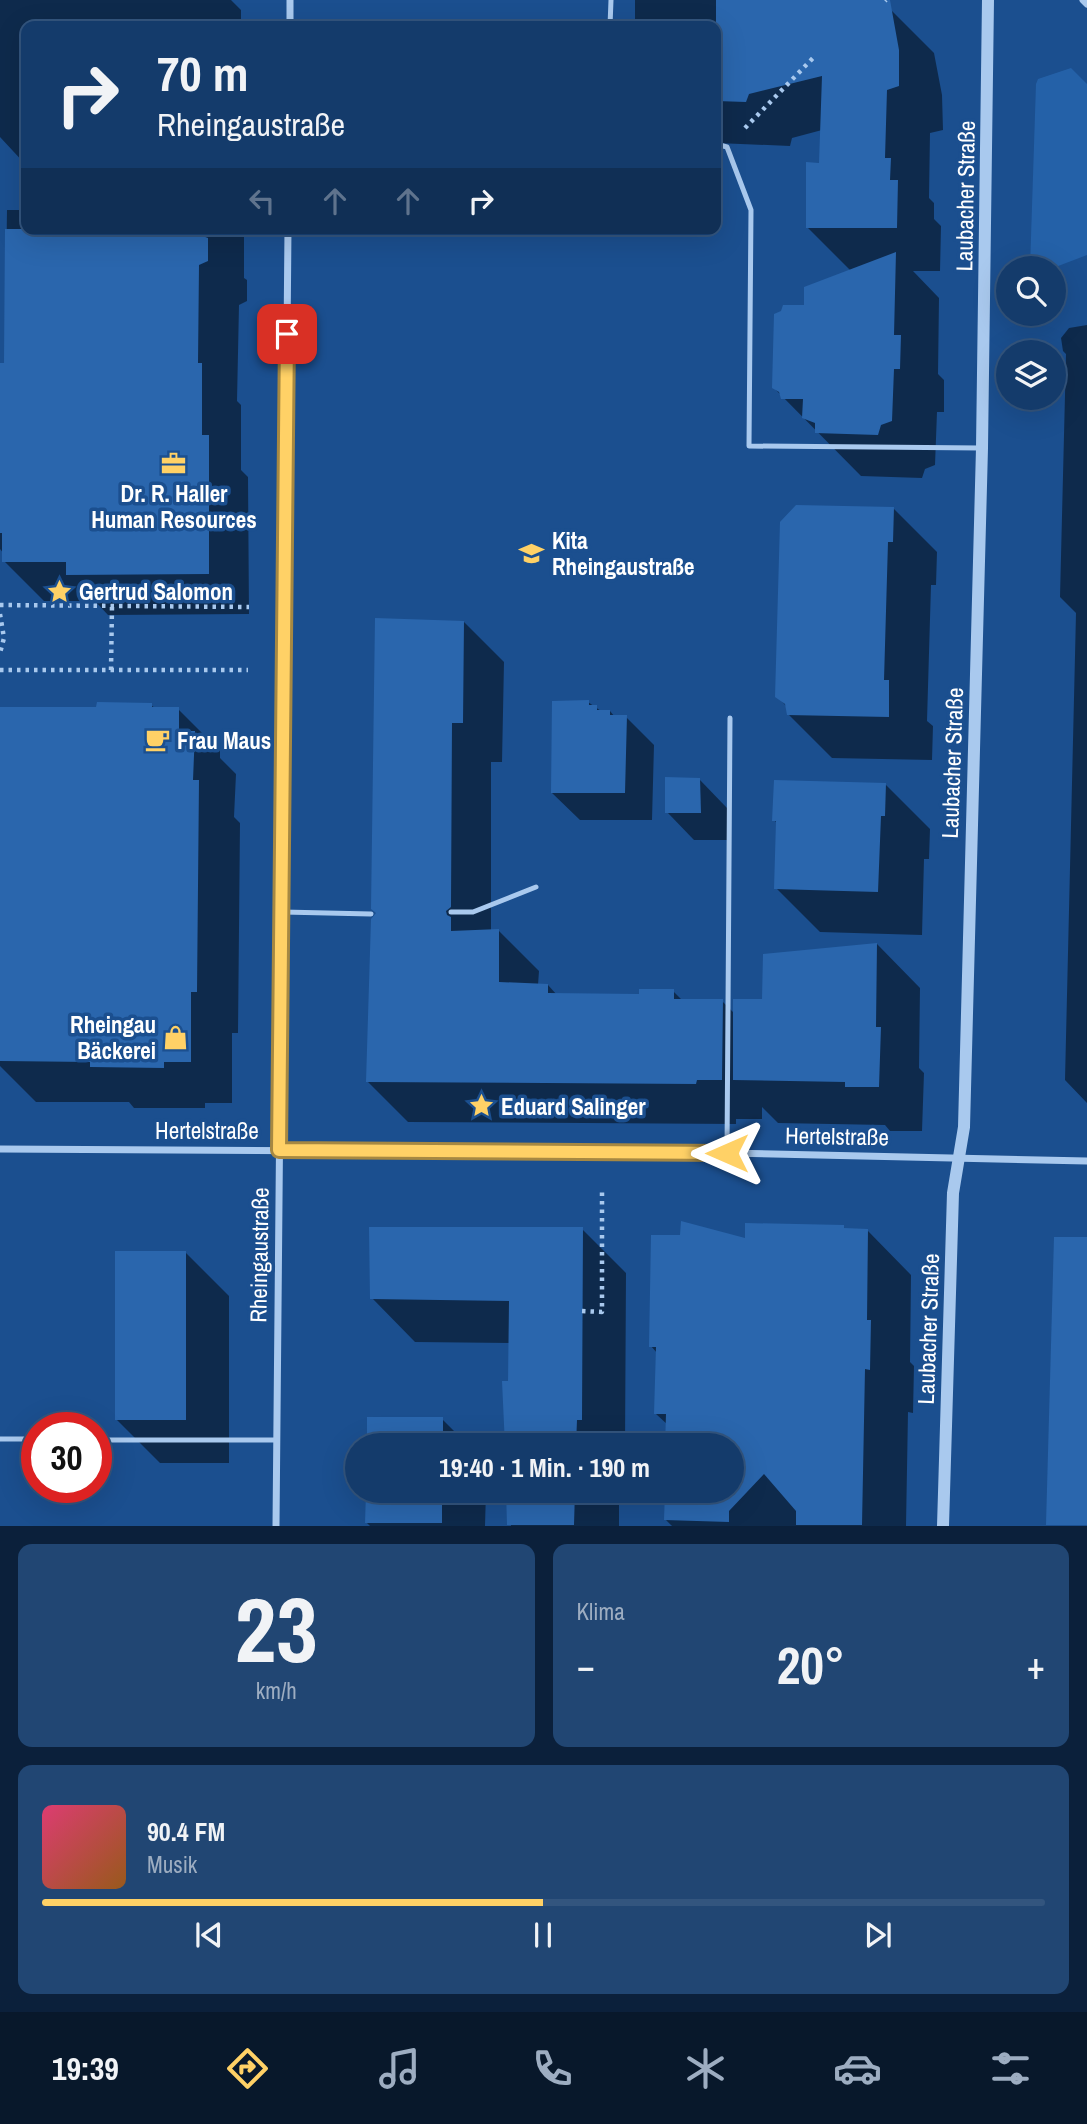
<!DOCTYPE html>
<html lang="de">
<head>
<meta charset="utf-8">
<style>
	:root { --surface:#143b6b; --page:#214673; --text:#f1f3f6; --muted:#9dadc1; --line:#33557e; --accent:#ffd166 }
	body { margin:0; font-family:"Archivo Narrow",sans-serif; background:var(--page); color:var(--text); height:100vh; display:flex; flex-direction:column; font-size:26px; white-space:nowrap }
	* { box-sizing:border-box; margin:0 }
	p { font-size:23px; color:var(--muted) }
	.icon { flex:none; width:38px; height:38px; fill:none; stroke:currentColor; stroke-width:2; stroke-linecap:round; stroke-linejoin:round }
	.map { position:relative; height:1526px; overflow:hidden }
	.details { display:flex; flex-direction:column; gap:18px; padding:18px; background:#0b203b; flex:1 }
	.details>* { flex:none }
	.hud { position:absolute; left:21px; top:21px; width:700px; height:214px; border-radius:14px; box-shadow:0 7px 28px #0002,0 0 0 2px var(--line); background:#143b6b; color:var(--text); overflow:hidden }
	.controls { position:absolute; left:996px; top:256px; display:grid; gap:14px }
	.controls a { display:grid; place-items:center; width:70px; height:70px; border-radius:50%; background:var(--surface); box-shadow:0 7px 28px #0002,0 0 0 2px var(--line); font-size:35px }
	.speed { position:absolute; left:21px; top:1412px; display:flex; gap:14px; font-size:35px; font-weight:700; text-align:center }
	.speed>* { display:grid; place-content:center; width:91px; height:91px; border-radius:50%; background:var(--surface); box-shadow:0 7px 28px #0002,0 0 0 2px var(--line); line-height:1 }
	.speed .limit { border:10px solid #d22; background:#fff; color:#111 }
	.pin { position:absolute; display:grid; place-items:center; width:60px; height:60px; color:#fff; margin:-30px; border-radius:14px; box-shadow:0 4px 10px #0006 }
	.me { position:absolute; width:77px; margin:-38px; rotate:270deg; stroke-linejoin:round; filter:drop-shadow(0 0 5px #0008) }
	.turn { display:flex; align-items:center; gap:24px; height:147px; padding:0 21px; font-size:32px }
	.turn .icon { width:91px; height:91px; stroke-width:2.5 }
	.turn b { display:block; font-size:49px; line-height:60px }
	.lanes { display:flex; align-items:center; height:66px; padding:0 21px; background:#0003; justify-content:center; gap:35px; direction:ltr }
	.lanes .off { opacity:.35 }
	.big { font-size:52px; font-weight:700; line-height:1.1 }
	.details .card { flex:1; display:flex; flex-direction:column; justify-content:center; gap:10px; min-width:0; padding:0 24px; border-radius:14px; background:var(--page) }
	.details .dial { align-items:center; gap:0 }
	.dial b { font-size:91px; line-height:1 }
	.song { display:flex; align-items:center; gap:21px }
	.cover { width:84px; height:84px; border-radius:10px; background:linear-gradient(135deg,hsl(340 70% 55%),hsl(30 70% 35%)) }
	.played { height:7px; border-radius:4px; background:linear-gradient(90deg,var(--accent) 50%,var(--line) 50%) }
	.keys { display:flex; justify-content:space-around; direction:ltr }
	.heat { display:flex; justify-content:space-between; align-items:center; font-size:38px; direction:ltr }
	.details .tiles { flex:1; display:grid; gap:18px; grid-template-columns:1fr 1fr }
	.card:last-child { grid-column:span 2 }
	.trip { position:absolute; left:345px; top:1433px; width:399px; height:70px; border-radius:35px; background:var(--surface); box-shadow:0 7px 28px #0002,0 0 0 2px var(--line); font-weight:700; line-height:70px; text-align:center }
	.dock { display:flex; height:112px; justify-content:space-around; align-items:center; background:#08182b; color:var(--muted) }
	.dock .icon { width:49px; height:49px }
	.dock .selected { color:var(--accent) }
	.dock b { font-size:32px; color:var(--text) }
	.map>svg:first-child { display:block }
</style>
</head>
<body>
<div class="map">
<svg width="1087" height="1526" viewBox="0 0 1087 1526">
	<rect width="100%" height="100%" fill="#1b4f8f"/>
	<path fill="#2461a8" d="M1071 68 1087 84V255L1053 268H1030L1036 84 1038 79Z"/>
	<g fill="#0007">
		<path d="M0 0H231L241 10V26H26V165L0 137Z"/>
		<path d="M635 0H881L934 53 942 95 943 130 930 133 929 198 934 203V219L941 226 940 271H913L939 298 938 374 944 380V412H937L935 465 925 469 922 478 861 476 774 388 806 307 851 271 807 227 821 165 822 130 792 138 790 146 717 143 716 26H635Z"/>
		<path d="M7 210H26V229H244V278L247 280V301L239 305 237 401 241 405V470L248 477 249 614 108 615 95 601H44L4 561V554L0 549V364H5Z"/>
		<path d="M1087 325V1103L1065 1080 1076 613 1060 597 1066 354 1063 351 1061 338 1069 328Z"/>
		<path d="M893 508 937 552 936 585H931L927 721 933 726 932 760 832 758 788 714 787 707 777 696Z"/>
		<path d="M464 622 504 662 502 762H491V931H499L539 971 538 985H548L557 995 641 996 673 991 683 1001H722L735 1014 877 944 920 988 919 1068 924 1073 922 1131H890L885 1125 778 1123 762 1107V1119H736V1124L408 1122 368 1082 378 914Z"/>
		<path d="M588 702 601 711H610L615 717H626L654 745 652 820H580L552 793Z"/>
		<path d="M151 705 156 709H178L220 751V758L236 774 234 817 240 823 238 1033H232V1103H205V1108H134L129 1102H36L0 1066V708L98 709Z"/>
		<path d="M700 780 727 808V840H694L667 812Z"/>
		<path d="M886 785 930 829 929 859H924L922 935 820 932 776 888 778 824 774 820Z"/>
		<path d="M843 1227 847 1230 868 1231 911 1275 910 1362 914 1366 913 1413 908 1412 906 1526H672L666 1520V1491H732V1446L668 1425 656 1414 657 1353 651 1346 746 1241Z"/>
		<path d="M582 1229 626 1273 625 1446H506L510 1343 415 1342 372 1298Z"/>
		<path d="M185 1252 229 1296V1463H160L116 1419Z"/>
		<path d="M442 1419 469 1446H368Z"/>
		<path d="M367 1491H486L485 1526H370L367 1523Z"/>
		<path d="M508 1491H619V1526H511Z"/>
	</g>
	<g fill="#2a66ad">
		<path d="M716 0H890L899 50V86L887 90 885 158H891L890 180H898L897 228H806V162L819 163 822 76 749 94 746 102 716 101Z"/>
		<path d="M5 229H200V235L208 238V261L199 265 198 363H202V435H209V574L66 575V562H2V533H0V363H4Z"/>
		<path d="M896 252 894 335H901L900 369H894L892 421 881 425 878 435 815 433V423L802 418 803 399H781L779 392 772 388 774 314 781 311 783 305H804V287Z"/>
		<path d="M796 505 894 507 893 542H888L884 680H889V717L787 715 785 704 775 697 780 522Z"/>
		<path d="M375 618 464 621 463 723H452L451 907 446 911 447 915 451 917V931L499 929V982L548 984V993L639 994V989H674V999H723L722 1080H697L696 1084 366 1082 371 919 376 913 371 909Z"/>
		<path d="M589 700V705H597V710H610V715H627L625 793H551L552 701Z"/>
		<path d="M97 702 152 703V707H179V731H195L193 780H199L197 992H191V1062H164V1068L90 1067V1062L0 1061V707H96Z"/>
		<path d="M665 777 700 778 701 813H665Z"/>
		<path d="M774 780 886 783 885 816H881L878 892 774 889 776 821H772Z"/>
		<path d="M877 943 876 1027H881L879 1087H845V1082L733 1080V999H762L763 954Z"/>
		<path d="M681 1221 745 1238V1223L844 1225V1228L868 1229 867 1320H871L870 1370 865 1369 862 1525H796V1511L764 1474 729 1511V1522L664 1520 665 1491H732V1446H665L666 1414H654L656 1347H649L651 1235H680Z"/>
		<path d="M369 1227H583L582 1420H577L576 1446H505L502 1381H508L509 1301 370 1299Z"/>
		<path d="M1054 1237H1087V1525H1046Z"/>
		<rect x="115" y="1251" width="71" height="169"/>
		<rect x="367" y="1417" width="76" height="29"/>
		<path d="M366 1491H442V1523H365Z"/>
		<path d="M506 1491H575L574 1525H507Z"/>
	</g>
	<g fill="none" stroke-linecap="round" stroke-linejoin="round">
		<g stroke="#a9c9ee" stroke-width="4.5" stroke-dasharray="3.5 5" stroke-linecap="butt">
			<path d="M885 1 886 0"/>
			<path d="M745 128 814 57"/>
			<path d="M0 605 249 607"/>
			<path d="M0 614 4 638 0 653"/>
			<path d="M0 670H248"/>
			<path d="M111 670 112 606"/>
			<path d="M582 1311 602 1312V1190"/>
		</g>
		<g stroke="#a9c9ee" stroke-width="5">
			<path d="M610 26 611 0"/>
			<path d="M716 144 727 147 751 210 749 446 980 448"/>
			<path d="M283 912 371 914"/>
			<path d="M451 912H473L536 887"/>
			<path d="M727 1153 730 718"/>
			<path d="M0 1439H37"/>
			<path d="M96 1440H277"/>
		</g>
		<g stroke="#a9c9ee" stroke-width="7">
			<path d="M1083 0 1087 4"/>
			<path d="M290 26V0"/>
			<path d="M0 1149 727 1153 1087 1161"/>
			<path d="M276 1526 288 229"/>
		</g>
		<path stroke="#a9c9ee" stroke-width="12" d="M943 1526 953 1193 964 1127 982 448 988 0"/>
	</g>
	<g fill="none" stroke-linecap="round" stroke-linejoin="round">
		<defs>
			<path id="route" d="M287 334 279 1150 727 1153"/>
		</defs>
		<use href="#route" stroke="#a68842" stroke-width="18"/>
		<use href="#route" stroke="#ffd166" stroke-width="12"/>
	</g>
	<defs>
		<symbol id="office-bare" viewBox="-9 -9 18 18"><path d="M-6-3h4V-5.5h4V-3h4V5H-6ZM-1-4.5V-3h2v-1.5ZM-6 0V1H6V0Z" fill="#ffd166" stroke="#1b4f8f" stroke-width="2.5" paint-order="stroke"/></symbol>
		<symbol id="school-bare" viewBox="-9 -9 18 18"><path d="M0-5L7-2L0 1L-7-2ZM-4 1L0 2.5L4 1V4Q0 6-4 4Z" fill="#ffd166" stroke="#1b4f8f" stroke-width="2.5" paint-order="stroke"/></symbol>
		<symbol id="sight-bare" viewBox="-9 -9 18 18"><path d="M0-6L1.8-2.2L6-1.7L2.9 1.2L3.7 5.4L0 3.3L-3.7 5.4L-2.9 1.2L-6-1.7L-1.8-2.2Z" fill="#ffd166" stroke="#1b4f8f" stroke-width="2.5" paint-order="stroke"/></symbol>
		<symbol id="cafe-bare" viewBox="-9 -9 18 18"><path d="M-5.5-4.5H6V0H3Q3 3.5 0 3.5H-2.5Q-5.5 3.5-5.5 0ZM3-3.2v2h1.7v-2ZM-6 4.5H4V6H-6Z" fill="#ffd166" stroke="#1b4f8f" stroke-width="2.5" paint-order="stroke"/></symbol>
		<symbol id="shop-bare" viewBox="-9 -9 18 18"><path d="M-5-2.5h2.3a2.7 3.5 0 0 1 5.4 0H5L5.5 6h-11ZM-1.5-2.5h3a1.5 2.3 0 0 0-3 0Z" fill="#ffd166" stroke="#1b4f8f" stroke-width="2.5" paint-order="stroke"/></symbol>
	</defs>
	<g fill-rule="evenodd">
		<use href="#office-bare" x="156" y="446" width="35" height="35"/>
		<use href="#school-bare" x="514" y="536" width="35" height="35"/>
		<use href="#sight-bare" x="42" y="574" width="35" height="35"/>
		<use href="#cafe-bare" x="140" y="722" width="35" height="35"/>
		<use href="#shop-bare" x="158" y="1020" width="35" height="35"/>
		<use href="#sight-bare" x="464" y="1088" width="35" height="35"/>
	</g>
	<g text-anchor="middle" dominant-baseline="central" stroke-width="7" stroke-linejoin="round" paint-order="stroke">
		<g font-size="23" fill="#fff" stroke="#1b4f8f">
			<text transform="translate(965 196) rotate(-89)">Laubacher Straße</text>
			<text transform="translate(952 763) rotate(-88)">Laubacher Straße</text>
			<text x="207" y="1130">Hertelstraße</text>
			<text transform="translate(837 1136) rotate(1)">Hertelstraße</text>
			<text transform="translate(259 1255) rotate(-89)">Rheingaustraße</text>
			<text transform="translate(928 1329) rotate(-88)">Laubacher Straße</text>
		</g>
		<g font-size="23" font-weight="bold" fill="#fff" stroke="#1b4f8f" text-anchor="start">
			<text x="174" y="493" text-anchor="middle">Dr. R. Haller<tspan x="174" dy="26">Human Resources</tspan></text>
			<text x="552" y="540">Kita<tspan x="552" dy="26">Rheingaustraße</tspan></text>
			<text x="79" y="591">Gertrud Salomon</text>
			<text x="177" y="740">Frau Maus</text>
			<text x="156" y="1024" text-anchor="end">Rheingau<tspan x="156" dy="26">Bäckerei</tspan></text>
			<text x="501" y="1106">Eduard Salinger</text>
		</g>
	</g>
</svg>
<div class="controls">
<a><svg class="icon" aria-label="search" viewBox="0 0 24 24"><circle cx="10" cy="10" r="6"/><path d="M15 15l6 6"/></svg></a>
<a><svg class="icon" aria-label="layers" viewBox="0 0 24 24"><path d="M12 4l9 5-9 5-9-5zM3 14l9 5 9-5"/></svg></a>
</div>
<div class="speed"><div class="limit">30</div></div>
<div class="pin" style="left:287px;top:334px;background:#d93025"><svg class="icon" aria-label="arrive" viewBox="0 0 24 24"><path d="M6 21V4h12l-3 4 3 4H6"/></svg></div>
<svg class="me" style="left:727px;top:1153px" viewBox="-20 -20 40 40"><path d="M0-17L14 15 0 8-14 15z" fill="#ffd166" stroke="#fff" stroke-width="4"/></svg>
<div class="trip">19:40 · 1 Min. · 190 m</div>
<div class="hud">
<div class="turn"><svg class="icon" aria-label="right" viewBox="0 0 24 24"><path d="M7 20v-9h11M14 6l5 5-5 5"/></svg><div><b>70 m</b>Rheingaustraße</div></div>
<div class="lanes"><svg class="icon off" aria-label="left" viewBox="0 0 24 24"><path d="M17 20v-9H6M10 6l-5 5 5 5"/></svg><svg class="icon off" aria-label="ahead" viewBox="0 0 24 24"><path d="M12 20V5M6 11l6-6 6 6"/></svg><svg class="icon off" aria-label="ahead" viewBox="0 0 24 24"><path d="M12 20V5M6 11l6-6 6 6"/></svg><svg class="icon" aria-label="right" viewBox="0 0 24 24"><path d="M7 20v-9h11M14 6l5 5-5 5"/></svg></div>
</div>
</div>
<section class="details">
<div class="tiles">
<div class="card dial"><b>23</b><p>km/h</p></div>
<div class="card"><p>Klima</p>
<div class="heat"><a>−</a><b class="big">20°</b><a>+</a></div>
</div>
<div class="card">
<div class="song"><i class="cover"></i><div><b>90.4 FM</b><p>Musik</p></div></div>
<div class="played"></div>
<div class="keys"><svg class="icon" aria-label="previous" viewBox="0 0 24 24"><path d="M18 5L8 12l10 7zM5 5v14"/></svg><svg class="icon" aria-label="pause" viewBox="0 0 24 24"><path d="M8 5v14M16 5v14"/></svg><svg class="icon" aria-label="next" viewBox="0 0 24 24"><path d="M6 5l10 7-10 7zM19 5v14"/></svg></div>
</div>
</div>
</section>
<nav class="dock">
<b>19:39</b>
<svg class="icon selected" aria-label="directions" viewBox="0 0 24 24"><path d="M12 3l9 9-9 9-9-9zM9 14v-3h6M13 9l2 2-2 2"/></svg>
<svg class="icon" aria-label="music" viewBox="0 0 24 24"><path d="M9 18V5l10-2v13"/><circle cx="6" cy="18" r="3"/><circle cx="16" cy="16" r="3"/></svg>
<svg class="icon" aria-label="phone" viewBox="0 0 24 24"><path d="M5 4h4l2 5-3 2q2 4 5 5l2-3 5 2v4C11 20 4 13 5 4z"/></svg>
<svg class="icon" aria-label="climate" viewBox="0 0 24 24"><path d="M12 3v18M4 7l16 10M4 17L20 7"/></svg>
<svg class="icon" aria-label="car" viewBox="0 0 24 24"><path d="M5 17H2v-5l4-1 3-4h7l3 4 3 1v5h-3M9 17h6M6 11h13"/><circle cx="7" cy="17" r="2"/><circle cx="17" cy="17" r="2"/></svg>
<svg class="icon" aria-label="filters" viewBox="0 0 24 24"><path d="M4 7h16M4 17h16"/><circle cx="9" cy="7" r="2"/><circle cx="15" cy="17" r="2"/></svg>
</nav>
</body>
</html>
